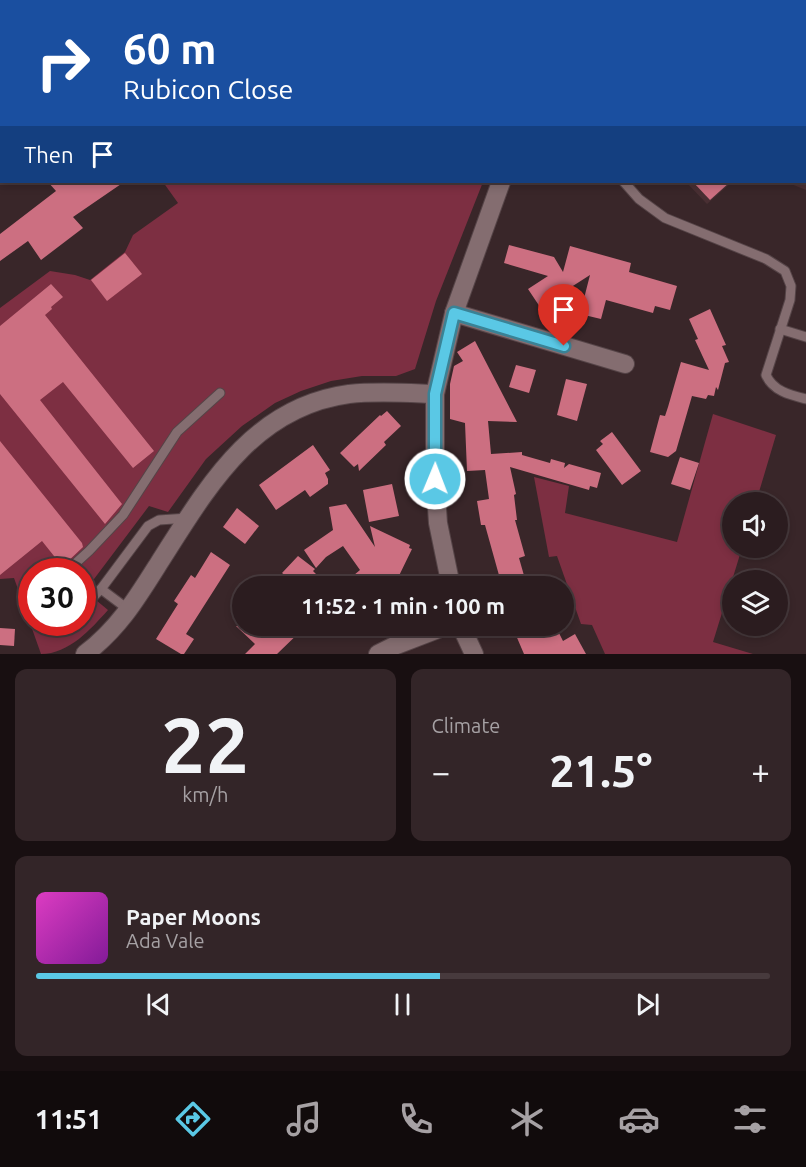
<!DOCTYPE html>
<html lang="en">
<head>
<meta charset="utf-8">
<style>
	:root { --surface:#2b1c1f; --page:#332528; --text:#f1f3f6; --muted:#a6a1a4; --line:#473a3d; --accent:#5ac8e5 }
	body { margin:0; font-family:Ubuntu,sans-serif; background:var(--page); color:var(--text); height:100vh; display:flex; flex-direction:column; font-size:22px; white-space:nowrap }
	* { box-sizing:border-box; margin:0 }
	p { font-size:20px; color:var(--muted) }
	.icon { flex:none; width:33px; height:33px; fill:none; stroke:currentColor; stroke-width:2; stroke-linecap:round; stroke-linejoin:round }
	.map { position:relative; height:654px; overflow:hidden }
	.drawer { display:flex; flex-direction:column; gap:15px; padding:15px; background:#180f11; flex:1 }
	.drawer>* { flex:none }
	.top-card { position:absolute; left:0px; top:0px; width:807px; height:183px; box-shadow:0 3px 9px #0003,0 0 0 2px var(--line); background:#1a4fa0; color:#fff; overflow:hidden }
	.buttons { position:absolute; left:722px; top:492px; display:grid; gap:12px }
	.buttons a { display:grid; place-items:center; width:66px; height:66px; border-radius:50%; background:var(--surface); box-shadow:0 3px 9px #0003,0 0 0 2px var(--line); font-size:30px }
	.speed { position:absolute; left:18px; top:558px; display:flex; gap:12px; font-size:30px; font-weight:700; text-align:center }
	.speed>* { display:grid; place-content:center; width:78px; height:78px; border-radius:50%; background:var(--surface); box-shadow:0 3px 9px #0003,0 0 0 2px var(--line); line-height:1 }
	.speed .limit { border:9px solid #d22; background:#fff; color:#111 }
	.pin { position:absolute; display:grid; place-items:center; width:51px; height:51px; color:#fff; margin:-62px -26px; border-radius:50% 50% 50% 0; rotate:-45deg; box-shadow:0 0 6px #0007 }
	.pin .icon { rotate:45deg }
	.me { position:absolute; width:66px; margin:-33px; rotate:1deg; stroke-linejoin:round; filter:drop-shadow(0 0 4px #0008) }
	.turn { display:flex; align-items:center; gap:21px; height:126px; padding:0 24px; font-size:27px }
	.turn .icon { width:78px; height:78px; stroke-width:2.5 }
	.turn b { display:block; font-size:42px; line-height:51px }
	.then { display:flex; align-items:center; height:57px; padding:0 24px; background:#0003; gap:12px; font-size:22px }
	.big { font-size:45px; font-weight:600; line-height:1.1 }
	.drawer .widget { flex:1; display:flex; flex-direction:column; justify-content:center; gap:9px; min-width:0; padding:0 21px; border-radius:12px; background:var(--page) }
	.drawer .dial { align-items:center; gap:0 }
	.dial b { font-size:78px; line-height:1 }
	.song { display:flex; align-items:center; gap:18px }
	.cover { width:72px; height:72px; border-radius:9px; background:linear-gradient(135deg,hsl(310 70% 55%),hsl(290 70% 35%)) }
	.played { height:6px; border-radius:3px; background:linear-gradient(90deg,var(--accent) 55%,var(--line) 55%) }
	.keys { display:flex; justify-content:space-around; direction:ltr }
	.heat { display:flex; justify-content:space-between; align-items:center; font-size:33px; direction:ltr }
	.drawer .tiles { flex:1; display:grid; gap:15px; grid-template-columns:1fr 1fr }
	.widget:last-child { grid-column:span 2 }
	.trip { position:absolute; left:232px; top:576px; width:342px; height:60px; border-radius:30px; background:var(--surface); box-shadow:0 3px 9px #0003,0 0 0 2px var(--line); font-weight:600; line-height:60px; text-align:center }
	.menu { display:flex; height:96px; justify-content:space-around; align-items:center; background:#110b0c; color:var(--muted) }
	.menu .icon { width:42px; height:42px }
	.menu .current { color:var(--accent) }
	.menu b { font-size:27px; color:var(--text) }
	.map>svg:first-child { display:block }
</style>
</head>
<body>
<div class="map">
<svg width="806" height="654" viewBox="0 0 806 654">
	<rect width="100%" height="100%" fill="#392629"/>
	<g fill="#492f33">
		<path d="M595 0H806V190L786 182H806V2L594 1Z"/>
		<path d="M686 182H732L707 204Z"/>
	</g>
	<g fill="#7d2f42" fill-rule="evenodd">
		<path d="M414 0H558L412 1Z"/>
		<path d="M163 182H483L436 301 415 369 396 376H362L331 381 301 391 275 403 242 426 206 459 168 512 149 506 85 591 108 610C91 629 69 654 41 654L14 578 0 579V308L50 271 75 275 90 280 125 252 133 235 178 203ZM32 572H82V622H32Z"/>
		<path d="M713 414 776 435 756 502H732V548H742L713 642 753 654H605L592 625 581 624 557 556 549 557 534 477 569 486 565 513 677 542Z"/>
	</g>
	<g fill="#cc6f81">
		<path d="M48 182H124L73 217 83 228 41 260 28 241 0 261V234L56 191Z"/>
		<path d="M693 182H730L710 200Z"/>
		<path d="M509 245 554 257 563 272 570 246 631 263 629 272 677 286 670 310 655 306 653 313 606 300 601 319 580 314 590 275 540 307 528 289 548 276 504 263Z"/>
		<path d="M125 253 142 274 107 301 91 280Z"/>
		<path d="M51 284 63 297 51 307 52 309 45 315 154 451 133 468 63 382 40 400 122 504 105 524 0 394V326Z"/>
		<path d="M710 309 726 345 722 346 729 362 725 363 718 390 716 387 714 396 708 395 706 399 692 396 676 451 668 457 650 452 660 415 665 416 668 407 681 362 709 370 695 340 698 339 689 319Z"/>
		<path d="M475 341 517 422 488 421 491 454 522 452V455L550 463 551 459 565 463 564 468 569 464 601 473 597 488 590 486 589 490 510 467 516 494 514 495 517 520H515L525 556 519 558 527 586H502L485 525H481L477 501 489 499 485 470 467 471 465 423 450 419V384L454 366 463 361 457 352Z"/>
		<path d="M516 365 536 370 529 393 509 387Z"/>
		<path d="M566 379 587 384 577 421 557 415Z"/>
		<path d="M387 411 401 426 384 442 386 445 359 471 358 464 354 467 340 453 380 415 381 416Z"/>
		<path d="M612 432 641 471 622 485 596 450 603 444 600 441Z"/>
		<path d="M0 441 82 543 83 547 64 565 60 560 58 561 42 541 0 575Z"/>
		<path d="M313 445 330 470 325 473 328 479V484L310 497 305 490 276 510 259 485Z"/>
		<path d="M680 457 699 463 690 490 671 484Z"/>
		<path d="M392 484 399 516 369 522 363 490Z"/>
		<path d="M346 504 375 547 370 526 410 545 409 548 412 549 394 586H341L360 570 343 546 326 557 316 568 304 550 333 530 329 507Z"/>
		<path d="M237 508 259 526 245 544 223 527Z"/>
		<path d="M211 552 230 565 186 634 194 639 184 654H181L156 639 178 604 174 601 191 575 195 578Z"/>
		<path d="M298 556 315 569 313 571 328 586H299L282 573Z"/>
		<path d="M236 626H306L277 654H245L255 644Z"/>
		<path d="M512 626H537L541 635 556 627 563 641 575 634 586 654H524Z"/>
		<path d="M0 628 15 629 14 646 0 645Z"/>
	</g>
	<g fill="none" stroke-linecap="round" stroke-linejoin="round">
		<defs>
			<g id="lane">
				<path d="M624 182 639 199 665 218 766 259 785 271 791 286 790 300 766 375C773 391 790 395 806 399"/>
				<path d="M780 329 806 337"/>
				<path d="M66 572 89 551 123 515 177 432 220 393"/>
				<path d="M101 589 129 610"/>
				<path d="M82 608 101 589 148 526 159 520 188 518"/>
			</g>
			<g id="street">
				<path d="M121 0 122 2"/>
				<path d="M238 2 240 0"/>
				<path d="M575 2 576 0"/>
				<path d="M0 173 2 172"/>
				<path d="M454 313 625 364"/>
				<path d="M451 586 438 523 435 479V394L454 313 501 182"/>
				<path d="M461 626 474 654"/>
				<path d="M85 654C119 628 137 598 159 563 207 488 252 407 349 394 378 391 407 393 435 394"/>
				<path d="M378 654 394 646 446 626"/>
			</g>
		</defs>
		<use href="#lane" stroke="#554447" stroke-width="11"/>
		<use href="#street" stroke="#554447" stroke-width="20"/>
		<use href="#lane" stroke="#846d70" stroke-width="9"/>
		<use href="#street" stroke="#846d70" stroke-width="18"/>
	</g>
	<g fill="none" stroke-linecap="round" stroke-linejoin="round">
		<defs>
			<path id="route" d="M435 479V394L454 313 564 346"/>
		</defs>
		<use href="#route" stroke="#3a8295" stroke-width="15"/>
		<use href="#route" stroke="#5ac8e5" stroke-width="10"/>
	</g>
</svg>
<div class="buttons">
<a><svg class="icon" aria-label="sound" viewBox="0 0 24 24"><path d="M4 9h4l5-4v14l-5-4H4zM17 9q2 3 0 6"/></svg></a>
<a><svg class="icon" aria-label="layers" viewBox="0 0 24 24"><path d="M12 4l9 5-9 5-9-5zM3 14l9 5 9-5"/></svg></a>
</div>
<div class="speed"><div class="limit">30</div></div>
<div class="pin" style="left:564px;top:346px;background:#d93025"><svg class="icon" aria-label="arrive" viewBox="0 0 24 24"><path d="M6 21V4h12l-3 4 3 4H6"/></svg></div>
<svg class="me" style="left:435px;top:479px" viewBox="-20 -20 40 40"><circle r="17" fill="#5ac8e5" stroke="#fff" stroke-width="3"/><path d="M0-11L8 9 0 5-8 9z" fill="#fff"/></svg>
<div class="trip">11:52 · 1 min · 100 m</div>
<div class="top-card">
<div class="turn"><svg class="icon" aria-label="right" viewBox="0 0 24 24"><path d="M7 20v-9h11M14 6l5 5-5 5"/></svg><div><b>60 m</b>Rubicon Close</div></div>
<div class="then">Then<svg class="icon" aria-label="arrive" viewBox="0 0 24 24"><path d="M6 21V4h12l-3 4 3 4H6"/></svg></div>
</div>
</div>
<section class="drawer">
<div class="tiles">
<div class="widget dial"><b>22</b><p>km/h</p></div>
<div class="widget"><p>Climate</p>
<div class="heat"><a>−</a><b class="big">21.5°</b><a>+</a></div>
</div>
<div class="widget">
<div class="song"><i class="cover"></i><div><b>Paper Moons</b><p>Ada Vale</p></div></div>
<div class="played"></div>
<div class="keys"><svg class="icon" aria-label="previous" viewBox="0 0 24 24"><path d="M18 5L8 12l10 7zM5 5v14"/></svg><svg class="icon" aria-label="pause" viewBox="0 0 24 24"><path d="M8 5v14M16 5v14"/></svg><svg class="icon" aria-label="next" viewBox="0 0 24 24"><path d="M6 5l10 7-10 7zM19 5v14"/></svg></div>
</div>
</div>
</section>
<nav class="menu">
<b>11:51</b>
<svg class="icon current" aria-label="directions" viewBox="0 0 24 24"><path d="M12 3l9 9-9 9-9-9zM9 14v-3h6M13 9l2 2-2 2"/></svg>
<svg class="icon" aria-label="music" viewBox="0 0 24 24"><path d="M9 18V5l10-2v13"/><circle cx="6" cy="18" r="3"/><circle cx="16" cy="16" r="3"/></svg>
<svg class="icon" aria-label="phone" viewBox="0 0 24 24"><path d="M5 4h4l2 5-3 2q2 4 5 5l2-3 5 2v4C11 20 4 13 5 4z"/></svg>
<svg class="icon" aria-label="climate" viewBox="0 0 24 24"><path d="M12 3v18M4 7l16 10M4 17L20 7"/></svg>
<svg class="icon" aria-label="car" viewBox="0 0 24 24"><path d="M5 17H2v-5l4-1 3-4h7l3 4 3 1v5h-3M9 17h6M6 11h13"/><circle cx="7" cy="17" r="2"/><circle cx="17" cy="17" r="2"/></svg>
<svg class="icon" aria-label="filters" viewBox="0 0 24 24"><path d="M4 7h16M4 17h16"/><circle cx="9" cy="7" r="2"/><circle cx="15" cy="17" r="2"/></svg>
</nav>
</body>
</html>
